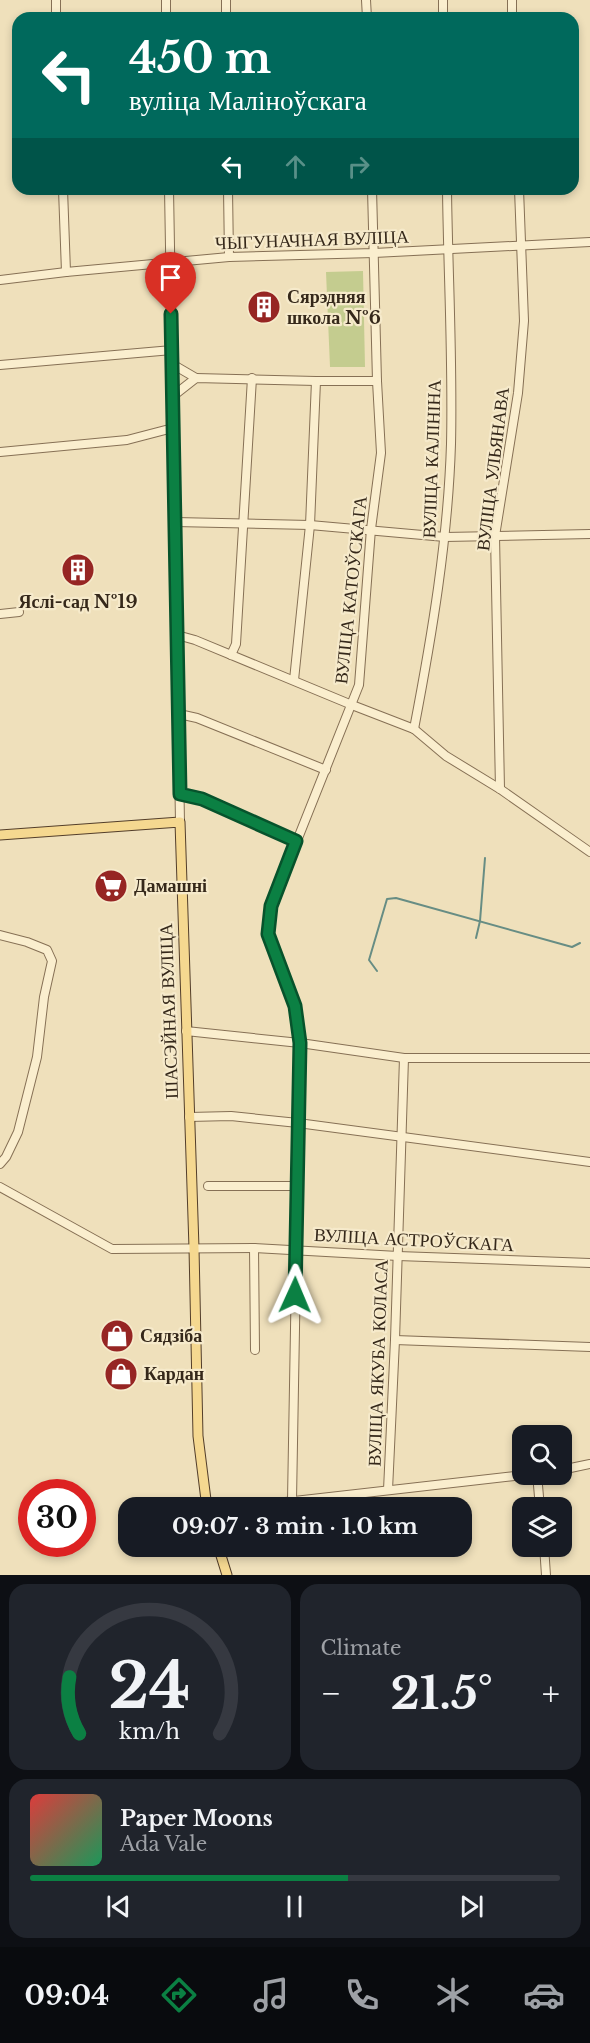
<!DOCTYPE html>
<html lang="en">
<head>
<meta charset="utf-8">
<style>
	:root { --surface:#171b24; --page:#20242c; --text:#f1f3f6; --muted:#9ea1a6; --line:#363941; --accent:#0b8043 }
	body { margin:0; font-family:"Libre Baskerville",serif; background:var(--page); color:var(--text); height:100vh; display:flex; flex-direction:column; font-size:22px; white-space:nowrap }
	* { box-sizing:border-box; margin:0 }
	p { font-size:20px; color:var(--muted) }
	.icon { flex:none; width:33px; height:33px; fill:none; stroke:currentColor; stroke-width:2; stroke-linecap:round; stroke-linejoin:round }
	.map { position:relative; height:1575px; overflow:hidden }
	.details { display:flex; flex-direction:column; gap:9px; padding:9px; background:#0d0f14; flex:1 }
	.details>* { flex:none }
	.guide { position:absolute; left:12px; top:12px; width:567px; height:183px; border-radius:18px; box-shadow:0 3px 9px #0003; background:#00695c; color:#fff; overflow:hidden }
	.buttons { position:absolute; left:512px; top:1425px; display:grid; gap:12px }
	.buttons a { display:grid; place-items:center; width:60px; height:60px; border-radius:12px; background:var(--surface); box-shadow:0 3px 9px #0003; font-size:30px }
	.speed { position:absolute; left:18px; top:1479px; display:flex; gap:12px; font-size:30px; font-weight:700; text-align:center }
	.speed>* { display:grid; place-content:center; width:78px; height:78px; border-radius:50%; background:var(--surface); box-shadow:0 3px 9px #0003; line-height:1 }
	.speed .limit { border:9px solid #d22; background:#fff; color:#111 }
	.pin { position:absolute; display:grid; place-items:center; width:51px; height:51px; color:#fff; margin:-62px -26px; border-radius:50% 50% 50% 0; rotate:-45deg; box-shadow:0 0 6px #0007 }
	.pin .icon { rotate:45deg }
	.me { position:absolute; width:66px; margin:-33px; rotate:1deg; stroke-linejoin:round; filter:drop-shadow(0 0 4px #0008) }
	.turn { display:flex; align-items:center; gap:21px; height:126px; padding:0 18px; font-size:27px }
	.turn .icon { width:78px; height:78px; stroke-width:2.5 }
	.turn b { display:block; font-size:42px; line-height:51px }
	.lanes { display:flex; align-items:center; height:57px; padding:0 18px; background:#0003; justify-content:center; gap:30px; direction:ltr }
	.lanes .off { opacity:.35 }
	.big { font-size:45px; font-weight:700; line-height:1.1 }
	.details .widget { flex:1; display:flex; flex-direction:column; justify-content:center; gap:9px; min-width:0; padding:0 21px; border-radius:18px; background:var(--page) }
	.details .dial { align-items:center; gap:0 }
	.dial svg { height:156px; overflow:visible; fill:none; stroke:var(--line); stroke-width:7; stroke-linecap:round; text-anchor:middle }
	.dial text { fill:var(--text); stroke:none }
	.song { display:flex; align-items:center; gap:18px }
	.cover { width:72px; height:72px; border-radius:9px; background:linear-gradient(135deg,hsl(0 70% 55%),hsl(150 70% 35%)) }
	.played { height:6px; border-radius:3px; background:linear-gradient(90deg,var(--accent) 60%,var(--line) 60%) }
	.keys { display:flex; justify-content:space-around; direction:ltr }
	.heat { display:flex; justify-content:space-between; align-items:center; font-size:33px; direction:ltr }
	.details .tiles { flex:1; display:grid; gap:9px; grid-template-columns:1fr 1fr }
	.widget:last-child { grid-column:span 2 }
	.trip { position:absolute; left:118px; top:1497px; width:354px; height:60px; border-radius:18px; background:var(--surface); box-shadow:0 3px 9px #0003; font-weight:700; line-height:60px; text-align:center }
	.menu { display:flex; height:96px; justify-content:space-around; align-items:center; background:#090b0e; color:var(--muted) }
	.menu .icon { width:42px; height:42px }
	.menu .active { color:var(--accent) }
	.menu b { font-size:27px; color:var(--text) }
	.map>svg:first-child { display:block }
</style>
</head>
<body>
<div class="map">
<svg width="590" height="1575" viewBox="0 0 590 1575">
	<rect width="100%" height="100%" fill="#efe0bb"/>
	<path fill="#c4cc8f" d="M363 271 365 367H330L326 272Z"/>
	<g fill="none" stroke-linecap="round" stroke-linejoin="round">
		<g stroke="#678d84" stroke-width="2">
			<path d="M476 938 480 921 485 858"/>
			<path d="M377 971 369 960 387 899 396 898 572 947 580 943"/>
		</g>
		<defs>
			<g id="minor">
				<path d="M56 0V18"/>
				<path d="M166 0V18"/>
				<path d="M226 0V18"/>
				<path d="M366 0 367 18"/>
				<path d="M443 0V18"/>
				<path d="M512 0V18"/>
				<path d="M63 189 66 272"/>
				<path d="M169 189 180 822"/>
				<path d="M228 189 229 257"/>
				<path d="M0 280 66 272 229 257 374 253 590 242"/>
				<path d="M172 364 196 378"/>
				<path d="M0 365 172 350"/>
				<path d="M173 396 196 378 316 381H377"/>
				<path d="M0 452 127 440 173 428"/>
				<path d="M175 522 310 525 445 537 590 534"/>
				<path d="M0 614 19 612"/>
				<path d="M177 635 195 640 352 705 414 729 446 756 500 789 590 852"/>
				<path d="M231 655 236 644 252 378"/>
				<path d="M294 680 310 525 316 381"/>
				<path d="M179 714 197 718 326 770"/>
				<path d="M414 729C432 635 448 540 451 444 453 359 448 274 447 189"/>
				<path d="M500 789 495 536 518 393 524 321 519 189"/>
				<path d="M180 794 202 799 296 841"/>
				<path d="M0 935 27 942 47 950 52 961 44 997 37 1057 18 1132 6 1157 0 1164"/>
				<path d="M186 1031 300 1043 404 1058H590"/>
				<path d="M189 1117 231 1116 298 1123 590 1162"/>
				<path d="M208 1186H297"/>
				<path d="M0 1187 112 1249 254 1248 398 1256 590 1263"/>
				<path d="M254 1248 255 1350"/>
				<path d="M395 1340 590 1347"/>
				<path d="M561 1470 590 1464"/>
				<path d="M537 1474 540 1508"/>
				<path d="M388 1490 395 1340 404 1058"/>
				<path d="M292 1500 300 1043 295 1006 268 934 271 906 359 685 371 529 381 453 377 381 372 189"/>
				<path d="M233 1508 532 1474"/>
				<path d="M544 1546 546 1575"/>
			</g>
			<g id="major">
				<path d="M0 835 180 822 194 1248 198 1436 207 1508"/>
				<path d="M218 1546 227 1575"/>
			</g>
		</defs>
		<use href="#minor" stroke="#867055" stroke-width="10"/>
		<use href="#major" stroke="#533e2a" stroke-width="11"/>
		<use href="#minor" stroke="#faeece" stroke-width="8"/>
		<use href="#major" stroke="#f5d890" stroke-width="9"/>
	</g>
	<g fill="none" stroke-linecap="round" stroke-linejoin="round">
		<defs>
			<path id="route" d="M171 314 180 794 202 799 296 841 271 906 268 934 295 1006 300 1043 295 1295"/>
		</defs>
		<use href="#route" stroke="#07532c" stroke-width="15"/>
		<use href="#route" stroke="#0b8043" stroke-width="10"/>
	</g>
	<defs>
		<symbol id="building-disc" viewBox="-11 -11 22 22"><circle r="9.5" fill="#962523" stroke="#f6eacb"/><path d="M-4-6H4V6H1V3H-1V6H-4ZM-2.5-4.3h1.7v1.8h-1.7ZM.8-4.3h1.7v1.8H.8ZM-2.5-1h1.7V.8h-1.7ZM.8-1h1.7V.8H.8Z" fill="#fff"/></symbol>
		<symbol id="supermarket-disc" viewBox="-11 -11 22 22"><circle r="9.5" fill="#962523" stroke="#f6eacb"/><path d="M-6-5.5h2.5l.6 2H6L4.5 2H-2.5L-4.4-4H-6ZM-1.5 3.2a1.3 1.3 0 1 0 .1 0ZM3 3.2a1.3 1.3 0 1 0 .1 0Z" fill="#fff"/></symbol>
		<symbol id="shop-disc" viewBox="-11 -11 22 22"><circle r="9.5" fill="#962523" stroke="#f6eacb"/><path d="M-5-2.5h2.3a2.7 3.5 0 0 1 5.4 0H5L5.5 6h-11ZM-1.5-2.5h3a1.5 2.3 0 0 0-3 0Z" fill="#fff"/></symbol>
	</defs>
	<g fill-rule="evenodd">
		<use href="#building-disc" x="245" y="288" width="38" height="38"/>
		<use href="#building-disc" x="59" y="551" width="38" height="38"/>
		<use href="#supermarket-disc" x="92" y="867" width="38" height="38"/>
		<use href="#shop-disc" x="98" y="1317" width="38" height="38"/>
		<use href="#shop-disc" x="102" y="1355" width="38" height="38"/>
	</g>
	<g text-anchor="middle" dominant-baseline="central" stroke-width="4.5" stroke-linejoin="round" paint-order="stroke">
		<g font-size="18" fill="#35281a" stroke="#f6eacb">
			<text transform="translate(312 240) rotate(-2)">ЧЫГУНАЧНАЯ ВУЛІЦА</text>
			<text transform="translate(432 459) rotate(-88)">ВУЛІЦА КАЛІНІНА</text>
			<text transform="translate(493 469) rotate(-83)">ВУЛІЦА УЛЬЯНАВА</text>
			<text transform="translate(351 590) rotate(-84)">ВУЛІЦА КАТОЎСКАГА</text>
			<text transform="translate(169 1011) rotate(-92)">ШАСЭЙНАЯ ВУЛІЦА</text>
			<text transform="translate(414 1240) rotate(3)">ВУЛІЦА АСТРОЎСКАГА</text>
			<text transform="translate(378 1363) rotate(-88)">ВУЛІЦА ЯКУБА КОЛАСА</text>
		</g>
		<g font-size="18" font-weight="bold" fill="#35281a" stroke="#f6eacb" text-anchor="start">
			<text x="287" y="297">Сярэдняя<tspan x="287" dy="21">школа №6</tspan></text>
			<text x="78" y="602" text-anchor="middle">Яслі-сад №19</text>
			<text x="134" y="886">Дамашні</text>
			<text x="140" y="1336">Сядзіба</text>
			<text x="144" y="1374">Кардан</text>
		</g>
	</g>
</svg>
<div class="buttons">
<a><svg class="icon" aria-label="search" viewBox="0 0 24 24"><circle cx="10" cy="10" r="6"/><path d="M15 15l6 6"/></svg></a>
<a><svg class="icon" aria-label="layers" viewBox="0 0 24 24"><path d="M12 4l9 5-9 5-9-5zM3 14l9 5 9-5"/></svg></a>
</div>
<div class="speed"><div class="limit">30</div></div>
<div class="pin" style="left:171px;top:314px;background:#d93025"><svg class="icon" aria-label="arrive" viewBox="0 0 24 24"><path d="M6 21V4h12l-3 4 3 4H6"/></svg></div>
<svg class="me" style="left:295px;top:1295px" viewBox="-20 -20 40 40"><path d="M0-17L14 15 0 8-14 15z" fill="#0b8043" stroke="#fff" stroke-width="4"/></svg>
<div class="trip">09:07 · 3 min · 1.0 km</div>
<div class="guide">
<div class="turn"><svg class="icon" aria-label="left" viewBox="0 0 24 24"><path d="M17 20v-9H6M10 6l-5 5 5 5"/></svg><div><b>450 m</b>вуліца Маліноўскага</div></div>
<div class="lanes"><svg class="icon" aria-label="left" viewBox="0 0 24 24"><path d="M17 20v-9H6M10 6l-5 5 5 5"/></svg><svg class="icon off" aria-label="ahead" viewBox="0 0 24 24"><path d="M12 20V5M6 11l6-6 6 6"/></svg><svg class="icon off" aria-label="right" viewBox="0 0 24 24"><path d="M7 20v-9h11M14 6l5 5-5 5"/></svg></div>
</div>
</div>
<section class="details">
<div class="tiles">
<div class="widget dial"><svg viewBox="0 0 100 80">
<path d="M14 69A42 42 0 1 1 86 69"/>
<path d="M14 69A42 42 0 0 1 9 40" stroke="#0b8043"/>
<text x="50" y="56" font-size="32" font-weight="700">24</text>
<text x="50" y="72" font-size="11">km/h</text>
</svg></div>
<div class="widget"><p>Climate</p>
<div class="heat"><a>−</a><b class="big">21.5°</b><a>+</a></div>
</div>
<div class="widget">
<div class="song"><i class="cover"></i><div><b>Paper Moons</b><p>Ada Vale</p></div></div>
<div class="played"></div>
<div class="keys"><svg class="icon" aria-label="previous" viewBox="0 0 24 24"><path d="M18 5L8 12l10 7zM5 5v14"/></svg><svg class="icon" aria-label="pause" viewBox="0 0 24 24"><path d="M8 5v14M16 5v14"/></svg><svg class="icon" aria-label="next" viewBox="0 0 24 24"><path d="M6 5l10 7-10 7zM19 5v14"/></svg></div>
</div>
</div>
</section>
<nav class="menu">
<b>09:04</b>
<svg class="icon active" aria-label="directions" viewBox="0 0 24 24"><path d="M12 3l9 9-9 9-9-9zM9 14v-3h6M13 9l2 2-2 2"/></svg>
<svg class="icon" aria-label="music" viewBox="0 0 24 24"><path d="M9 18V5l10-2v13"/><circle cx="6" cy="18" r="3"/><circle cx="16" cy="16" r="3"/></svg>
<svg class="icon" aria-label="phone" viewBox="0 0 24 24"><path d="M5 4h4l2 5-3 2q2 4 5 5l2-3 5 2v4C11 20 4 13 5 4z"/></svg>
<svg class="icon" aria-label="climate" viewBox="0 0 24 24"><path d="M12 3v18M4 7l16 10M4 17L20 7"/></svg>
<svg class="icon" aria-label="car" viewBox="0 0 24 24"><path d="M5 17H2v-5l4-1 3-4h7l3 4 3 1v5h-3M9 17h6M6 11h13"/><circle cx="7" cy="17" r="2"/><circle cx="17" cy="17" r="2"/></svg>
</nav>
</body>
</html>
